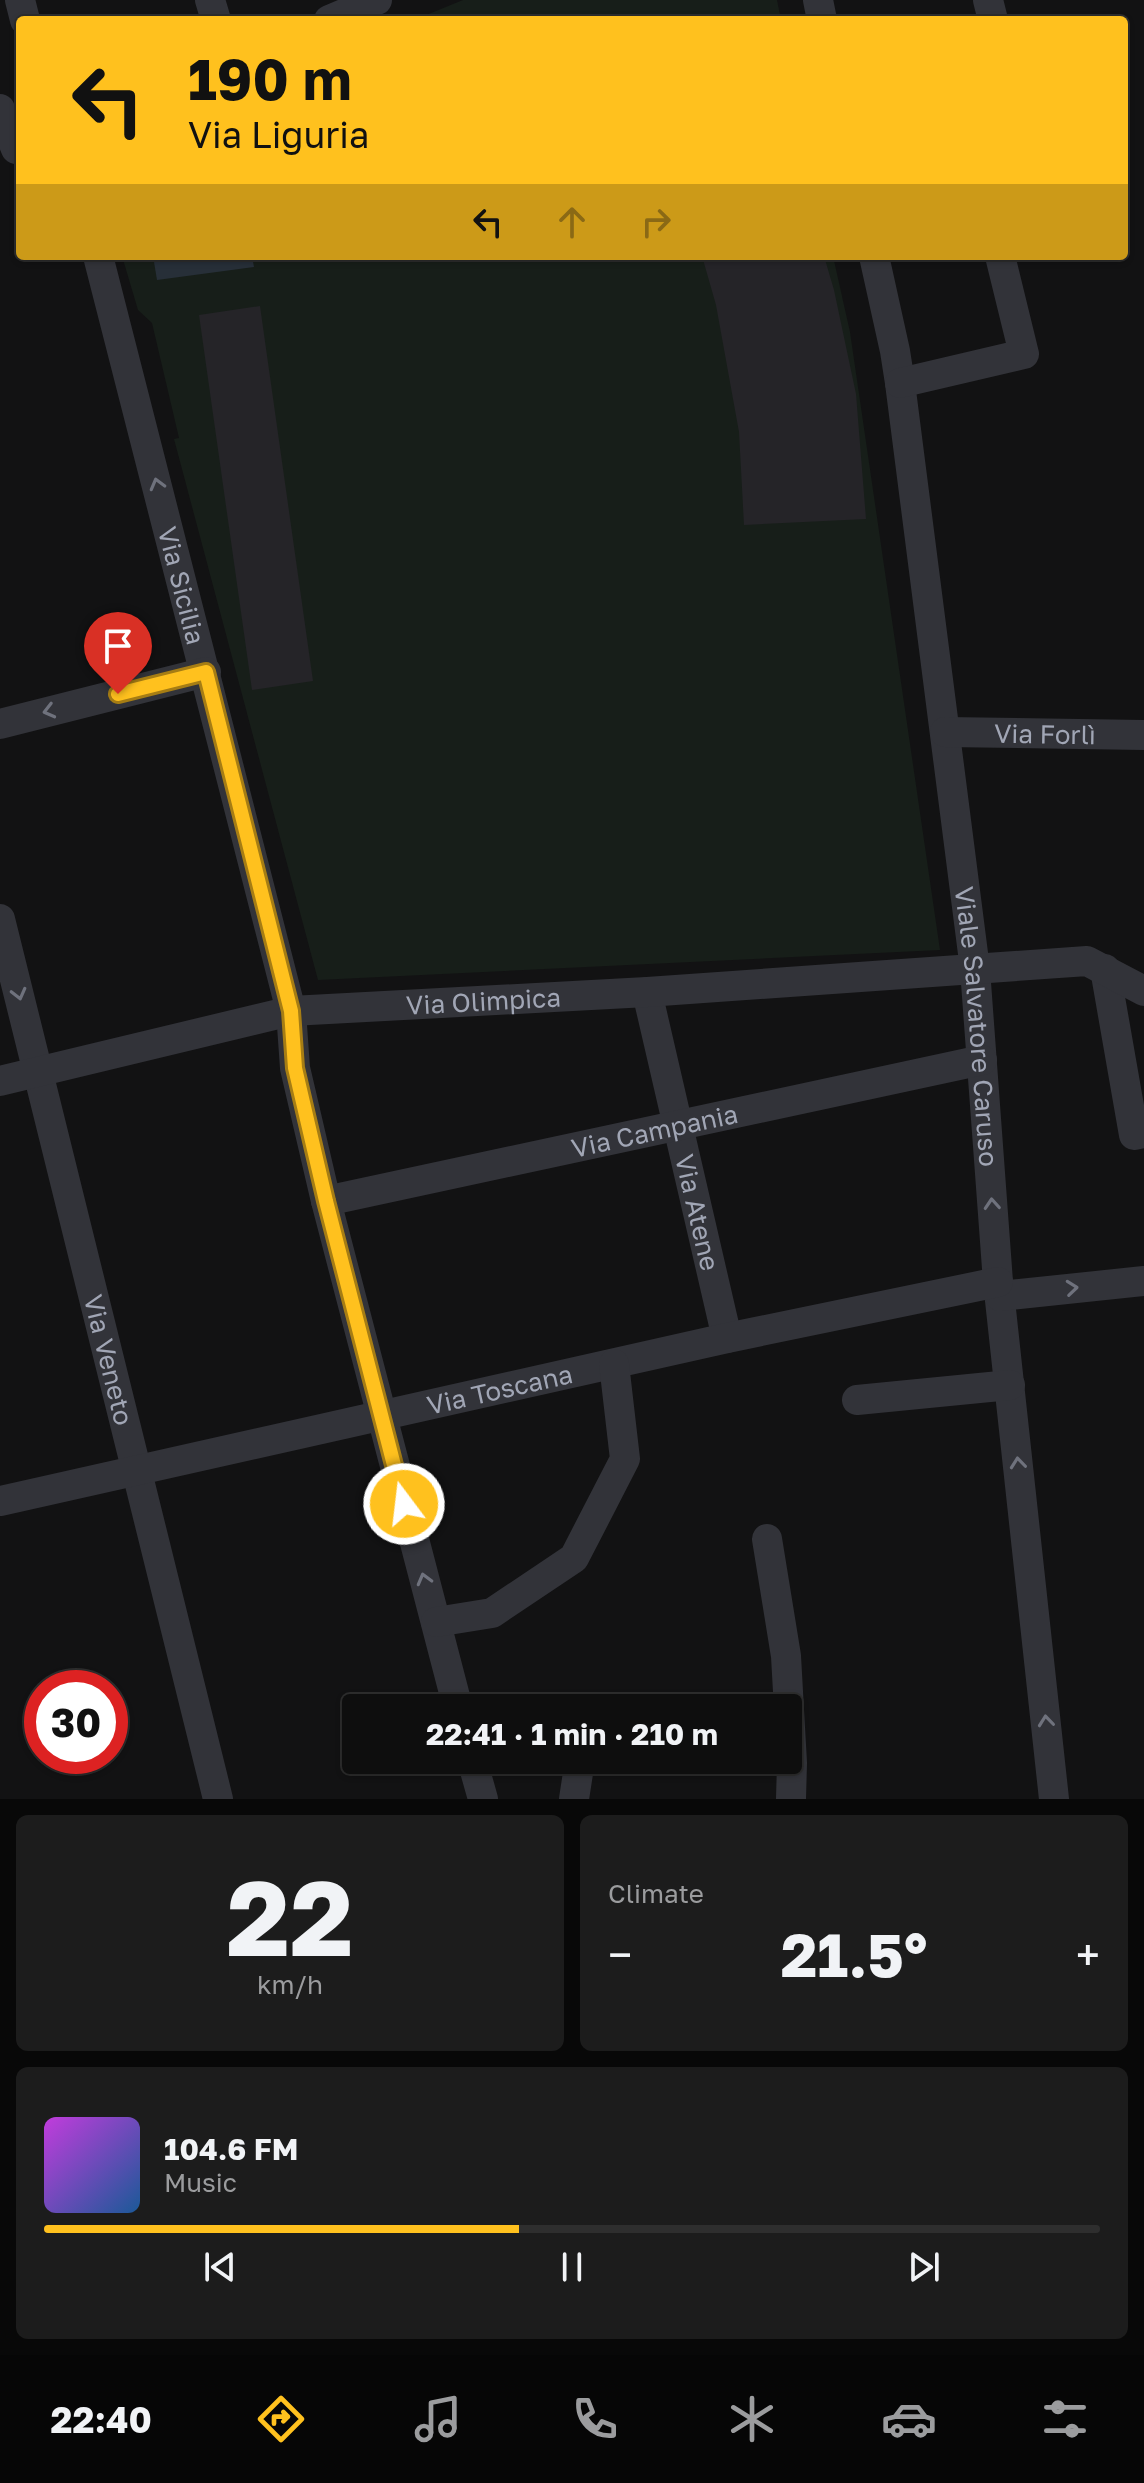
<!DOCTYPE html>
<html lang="en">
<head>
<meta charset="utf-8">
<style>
	:root { --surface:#0e0e0e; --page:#1c1c1c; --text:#f1f3f6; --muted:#9b9c9e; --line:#2e2e2e; --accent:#ffc11e }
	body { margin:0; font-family:"Golos Text",sans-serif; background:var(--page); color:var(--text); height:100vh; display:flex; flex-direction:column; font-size:30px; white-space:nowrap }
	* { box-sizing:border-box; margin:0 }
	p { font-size:26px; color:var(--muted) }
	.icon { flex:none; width:44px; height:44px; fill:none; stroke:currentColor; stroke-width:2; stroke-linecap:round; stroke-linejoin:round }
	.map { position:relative; height:1799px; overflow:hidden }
	.panel { display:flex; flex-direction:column; gap:16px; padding:16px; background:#080808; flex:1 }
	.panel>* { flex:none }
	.top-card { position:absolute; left:16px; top:16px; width:1112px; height:244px; border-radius:8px; box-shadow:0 2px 6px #0004,0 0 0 2px var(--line); background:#ffc11e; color:#111; overflow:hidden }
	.speed { position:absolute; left:24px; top:1670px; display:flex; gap:16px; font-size:40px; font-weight:700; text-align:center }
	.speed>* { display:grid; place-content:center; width:104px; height:104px; border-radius:50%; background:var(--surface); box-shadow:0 2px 6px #0004,0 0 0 2px var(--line); line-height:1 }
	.speed .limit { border:12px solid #d22; background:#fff; color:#111 }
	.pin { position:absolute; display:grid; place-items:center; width:68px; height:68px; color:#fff; margin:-82px -34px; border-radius:50% 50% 50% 0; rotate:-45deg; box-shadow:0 0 8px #0007 }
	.pin .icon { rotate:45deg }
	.me { position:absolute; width:88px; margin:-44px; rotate:345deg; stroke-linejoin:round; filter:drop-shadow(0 0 6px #0008) }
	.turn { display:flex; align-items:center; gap:28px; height:168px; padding:0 40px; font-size:36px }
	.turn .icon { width:104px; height:104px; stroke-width:2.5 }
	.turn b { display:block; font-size:56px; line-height:68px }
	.lanes { display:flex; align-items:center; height:76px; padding:0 40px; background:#0003; justify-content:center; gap:40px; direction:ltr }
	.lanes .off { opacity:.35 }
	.big { font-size:60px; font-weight:700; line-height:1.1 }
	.panel .card { flex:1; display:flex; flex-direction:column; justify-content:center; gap:12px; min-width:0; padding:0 28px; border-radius:12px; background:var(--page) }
	.panel .dial { align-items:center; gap:0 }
	.dial b { font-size:104px; line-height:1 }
	.song { display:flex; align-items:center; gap:24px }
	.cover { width:96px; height:96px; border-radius:12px; background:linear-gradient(135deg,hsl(290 70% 55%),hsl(210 70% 35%)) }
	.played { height:8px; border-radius:4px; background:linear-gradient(90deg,var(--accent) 45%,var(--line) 45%) }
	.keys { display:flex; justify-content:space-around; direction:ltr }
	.heat { display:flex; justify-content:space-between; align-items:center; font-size:44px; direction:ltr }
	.panel .tiles { flex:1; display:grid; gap:16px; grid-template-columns:1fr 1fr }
	.card:last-child { grid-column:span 2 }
	.trip { position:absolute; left:342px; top:1694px; width:460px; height:80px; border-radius:8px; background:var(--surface); box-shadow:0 2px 6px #0004,0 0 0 2px var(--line); font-weight:700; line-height:80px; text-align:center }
	.tabs { display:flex; height:128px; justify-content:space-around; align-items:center; background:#060606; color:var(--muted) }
	.tabs .icon { width:56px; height:56px }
	.tabs .active { color:var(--accent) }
	.tabs b { font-size:36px; color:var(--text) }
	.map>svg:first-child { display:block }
</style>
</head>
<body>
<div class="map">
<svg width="1144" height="1799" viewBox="0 0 1144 1799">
	<rect width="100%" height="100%" fill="#121213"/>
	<g fill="#171e19">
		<path d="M463 0H777L781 20H414Z"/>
		<path d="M122 256H833L850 332 940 950 318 980 174 439 179 438 152 323 138 310Z"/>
	</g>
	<path fill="#272f38" d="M153 256H252L254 267 157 280Z"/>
	<g fill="#252428">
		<path d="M702 256H824L834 290 856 394 866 519 744 525 739 432 716 305Z"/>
		<path d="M260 306 313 681 252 690 199 315Z"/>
	</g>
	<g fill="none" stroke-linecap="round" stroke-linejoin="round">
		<g stroke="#323339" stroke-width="30">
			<path d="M20 0 25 20"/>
			<path d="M210 0 216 20"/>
			<path d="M818 0 822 20"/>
			<path d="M988 0 993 20"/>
			<path d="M329 20 377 0"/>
			<path d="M0 109 16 149"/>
			<path id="s1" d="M98 256 291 1011 295 1068 326 1201 458 1708"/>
			<path id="s2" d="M874 256 895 351 900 383 975 969 998 1282 1054 1799"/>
			<path d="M900 383 1024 354 1000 256"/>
			<path d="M0 724 206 672"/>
			<path id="s3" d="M945 732 1144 735"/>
			<path id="s4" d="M0 919 218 1799"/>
			<path d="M1105 969 1134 1135 1144 1133"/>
			<path id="s5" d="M647 992 727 1338"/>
			<path id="s6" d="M0 1081 291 1011 647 992 1087 961 1144 991"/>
			<path id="s7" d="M326 1201 982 1060"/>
			<path d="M1000 1296 1144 1281"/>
			<path d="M857 1400 1010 1385"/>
			<path id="s8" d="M0 1501 727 1338 998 1282"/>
			<path d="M767 1539 786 1656 792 1763 791 1799"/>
			<path d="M436 1622 492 1613 574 1558 625 1459 614 1364"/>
			<path d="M472 1760 483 1799"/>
			<path d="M574 1799 580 1760"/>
		</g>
	</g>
	<defs><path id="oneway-chevron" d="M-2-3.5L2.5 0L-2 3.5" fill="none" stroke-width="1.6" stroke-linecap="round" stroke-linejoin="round" transform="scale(2)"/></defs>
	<g stroke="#6f727d">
		<use href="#oneway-chevron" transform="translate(157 484) rotate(-105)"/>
		<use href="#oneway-chevron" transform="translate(49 711) rotate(166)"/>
		<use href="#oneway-chevron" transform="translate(19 994) rotate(76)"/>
		<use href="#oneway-chevron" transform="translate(992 1204) rotate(-94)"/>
		<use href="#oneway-chevron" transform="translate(1072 1288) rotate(-6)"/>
		<use href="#oneway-chevron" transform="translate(1018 1463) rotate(-96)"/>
		<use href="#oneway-chevron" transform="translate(424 1579) rotate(-105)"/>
		<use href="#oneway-chevron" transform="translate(1046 1721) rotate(-96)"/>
	</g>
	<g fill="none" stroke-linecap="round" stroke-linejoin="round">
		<defs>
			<path id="route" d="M118 694 206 672 291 1011 295 1068 326 1201 404 1504"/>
		</defs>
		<use href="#route" stroke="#a67d14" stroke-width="20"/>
		<use href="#route" stroke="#ffc11e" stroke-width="14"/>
	</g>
	<g text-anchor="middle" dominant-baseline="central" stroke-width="8" stroke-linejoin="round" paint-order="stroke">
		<g font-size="26" fill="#a1a6b5" stroke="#0d0d0e">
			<text stroke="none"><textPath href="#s1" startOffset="340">Via Sicilia</textPath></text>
			<text stroke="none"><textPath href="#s3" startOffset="100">Via Forlì</textPath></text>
			<text stroke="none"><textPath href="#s6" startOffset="492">Via Olimpica</textPath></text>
			<text stroke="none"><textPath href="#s2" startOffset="778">Viale Salvatore Caruso</textPath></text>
			<text stroke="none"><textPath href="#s7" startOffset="336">Via Campania</textPath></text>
			<text stroke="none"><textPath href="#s5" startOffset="226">Via Atene</textPath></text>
			<text stroke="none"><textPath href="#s4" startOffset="454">Via Veneto</textPath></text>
			<text stroke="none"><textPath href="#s8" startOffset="512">Via Toscana</textPath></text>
		</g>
	</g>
</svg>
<div class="speed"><div class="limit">30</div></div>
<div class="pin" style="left:118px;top:694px;background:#d93025"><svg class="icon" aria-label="arrive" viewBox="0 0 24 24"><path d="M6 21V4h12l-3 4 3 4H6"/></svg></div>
<svg class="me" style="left:404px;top:1504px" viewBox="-20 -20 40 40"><circle r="17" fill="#ffc11e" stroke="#fff" stroke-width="3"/><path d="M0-11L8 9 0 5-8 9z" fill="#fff"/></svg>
<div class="trip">22:41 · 1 min · 210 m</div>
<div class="top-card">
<div class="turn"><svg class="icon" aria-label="left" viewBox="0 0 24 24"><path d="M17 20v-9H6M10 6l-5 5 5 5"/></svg><div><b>190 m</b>Via Liguria</div></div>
<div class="lanes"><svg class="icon" aria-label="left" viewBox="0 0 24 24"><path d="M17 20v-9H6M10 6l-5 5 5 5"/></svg><svg class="icon off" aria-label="ahead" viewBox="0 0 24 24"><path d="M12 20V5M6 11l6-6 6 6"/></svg><svg class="icon off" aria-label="right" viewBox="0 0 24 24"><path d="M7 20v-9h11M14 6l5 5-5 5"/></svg></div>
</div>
</div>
<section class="panel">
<div class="tiles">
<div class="card dial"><b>22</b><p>km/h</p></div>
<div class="card"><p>Climate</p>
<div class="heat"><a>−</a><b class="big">21.5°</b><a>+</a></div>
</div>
<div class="card">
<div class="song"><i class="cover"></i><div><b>104.6 FM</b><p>Music</p></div></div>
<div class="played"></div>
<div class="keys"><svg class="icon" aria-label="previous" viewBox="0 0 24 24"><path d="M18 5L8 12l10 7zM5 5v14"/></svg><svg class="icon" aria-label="pause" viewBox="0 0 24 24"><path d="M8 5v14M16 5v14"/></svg><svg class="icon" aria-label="next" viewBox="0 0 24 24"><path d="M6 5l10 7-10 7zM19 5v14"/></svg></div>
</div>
</div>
</section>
<nav class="tabs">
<b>22:40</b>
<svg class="icon active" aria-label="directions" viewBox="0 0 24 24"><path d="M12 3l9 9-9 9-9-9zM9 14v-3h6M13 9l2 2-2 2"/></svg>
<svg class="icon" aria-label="music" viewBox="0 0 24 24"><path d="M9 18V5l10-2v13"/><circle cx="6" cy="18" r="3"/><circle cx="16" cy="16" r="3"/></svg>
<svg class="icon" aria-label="phone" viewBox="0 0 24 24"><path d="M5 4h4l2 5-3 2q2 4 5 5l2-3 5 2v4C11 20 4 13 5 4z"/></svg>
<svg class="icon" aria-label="climate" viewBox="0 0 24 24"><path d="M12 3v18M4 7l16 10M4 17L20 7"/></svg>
<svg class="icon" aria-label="car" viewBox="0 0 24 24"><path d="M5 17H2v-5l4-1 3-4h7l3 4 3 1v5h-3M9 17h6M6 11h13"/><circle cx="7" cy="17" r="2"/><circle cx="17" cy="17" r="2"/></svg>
<svg class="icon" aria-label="filters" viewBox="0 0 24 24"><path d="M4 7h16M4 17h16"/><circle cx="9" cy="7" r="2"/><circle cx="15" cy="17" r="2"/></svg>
</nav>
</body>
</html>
